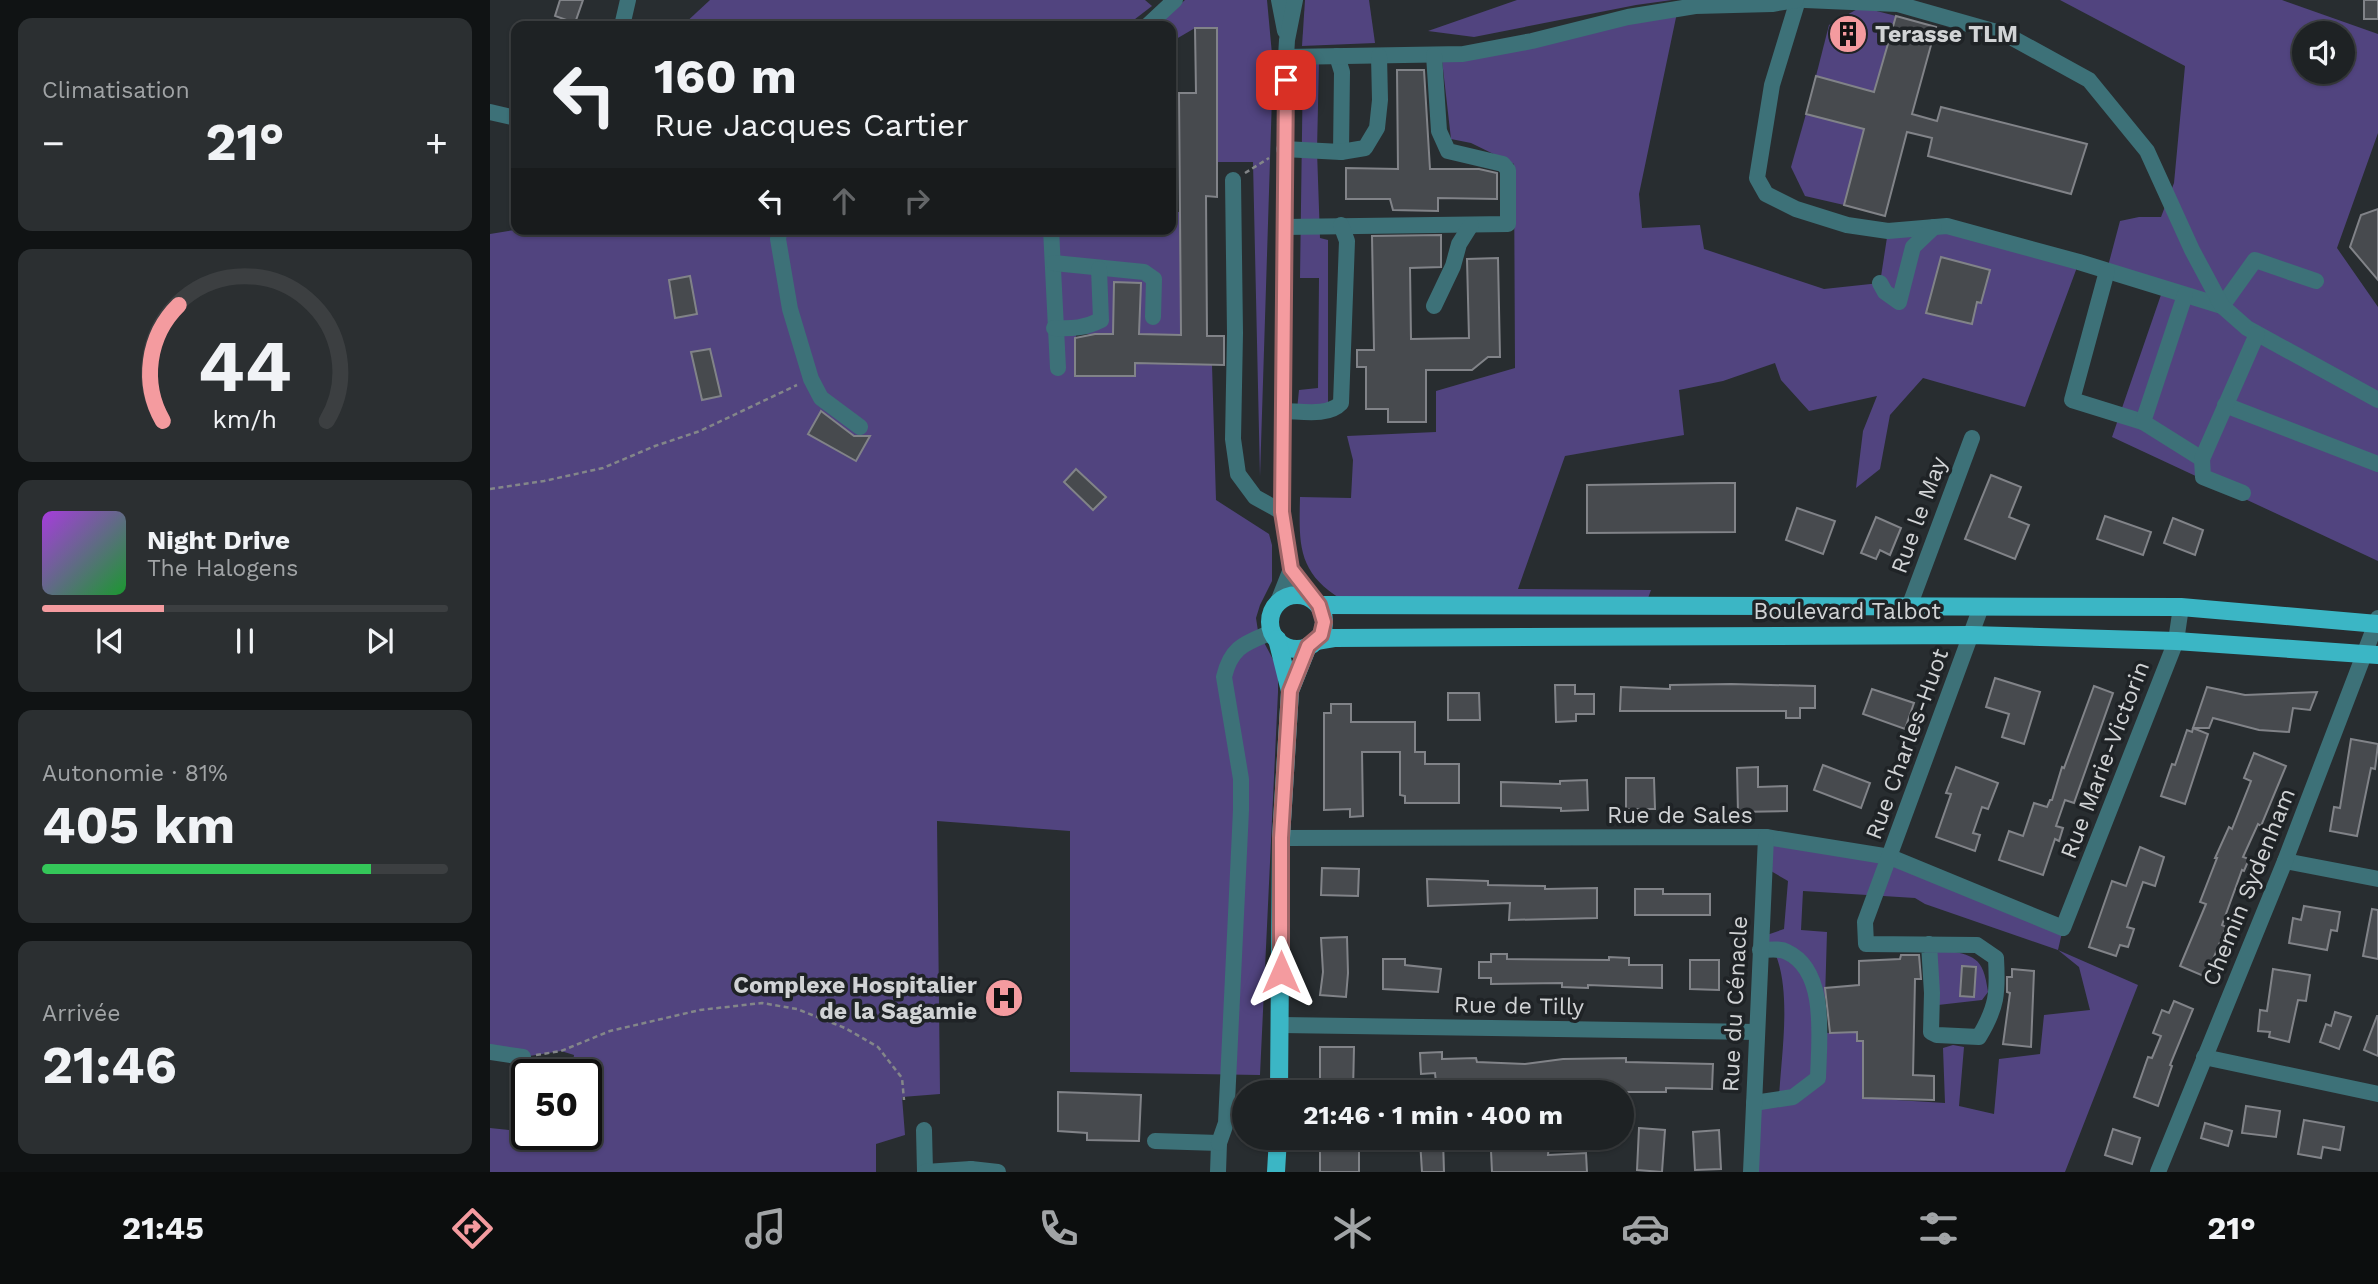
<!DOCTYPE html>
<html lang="fr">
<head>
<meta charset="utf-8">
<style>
	:root { --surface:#1e2224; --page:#2b2f31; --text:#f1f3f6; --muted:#a1a4a6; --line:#3c3f41; --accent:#f49b9f }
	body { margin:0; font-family:"Work Sans",sans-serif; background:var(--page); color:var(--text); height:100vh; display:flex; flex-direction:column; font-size:26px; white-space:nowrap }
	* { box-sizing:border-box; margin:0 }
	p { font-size:23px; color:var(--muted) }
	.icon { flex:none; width:38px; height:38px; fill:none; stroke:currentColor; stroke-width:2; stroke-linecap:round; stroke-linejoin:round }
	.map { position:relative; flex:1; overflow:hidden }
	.panel { display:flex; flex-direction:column; gap:18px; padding:18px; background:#101314; width:490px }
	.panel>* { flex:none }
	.banner { position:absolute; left:21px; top:21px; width:665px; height:214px; border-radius:14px; box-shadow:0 2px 5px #0004,0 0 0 2px var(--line); background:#1e2224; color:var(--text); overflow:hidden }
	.fabs { position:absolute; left:1802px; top:21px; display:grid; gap:14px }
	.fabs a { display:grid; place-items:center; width:63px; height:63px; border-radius:50%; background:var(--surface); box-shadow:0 2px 5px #0004,0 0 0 2px var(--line); font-size:35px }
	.speed { position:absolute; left:21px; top:1059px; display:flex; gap:14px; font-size:35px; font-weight:700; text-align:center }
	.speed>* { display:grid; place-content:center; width:91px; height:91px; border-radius:50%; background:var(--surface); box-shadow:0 2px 5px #0004,0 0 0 2px var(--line); line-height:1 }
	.speed .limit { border:4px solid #111; border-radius:10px; background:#fff; color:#111 }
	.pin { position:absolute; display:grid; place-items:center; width:60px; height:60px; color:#fff; margin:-30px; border-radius:14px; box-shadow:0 4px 10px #0006 }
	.me { position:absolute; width:77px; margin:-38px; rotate:0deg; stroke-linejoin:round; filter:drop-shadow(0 0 5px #0008) }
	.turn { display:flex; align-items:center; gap:24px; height:147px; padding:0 28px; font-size:32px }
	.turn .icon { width:91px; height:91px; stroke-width:2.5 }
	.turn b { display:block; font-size:49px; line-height:60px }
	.lanes { display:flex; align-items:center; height:66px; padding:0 28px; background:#0003; justify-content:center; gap:35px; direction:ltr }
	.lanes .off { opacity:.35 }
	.big { font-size:52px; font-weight:700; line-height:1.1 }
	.panel .widget { flex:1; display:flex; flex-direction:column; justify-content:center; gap:10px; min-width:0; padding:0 24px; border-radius:14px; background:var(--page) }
	.panel .dial { align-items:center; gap:0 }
	.dial svg { height:182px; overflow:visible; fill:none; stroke:var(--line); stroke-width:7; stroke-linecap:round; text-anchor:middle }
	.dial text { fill:var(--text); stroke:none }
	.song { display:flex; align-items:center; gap:21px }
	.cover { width:84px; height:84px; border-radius:10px; background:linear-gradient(135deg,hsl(280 70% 55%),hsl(130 70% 35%)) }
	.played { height:7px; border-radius:4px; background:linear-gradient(90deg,var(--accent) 30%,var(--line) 30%) }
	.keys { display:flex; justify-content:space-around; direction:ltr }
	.heat { display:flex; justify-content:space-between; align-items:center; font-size:38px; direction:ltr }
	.charge { height:10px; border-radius:5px; background:linear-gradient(90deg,#34c759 81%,var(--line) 0) }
	.trip { position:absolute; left:742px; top:1080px; width:402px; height:70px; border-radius:35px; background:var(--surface); box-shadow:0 2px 5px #0004,0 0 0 2px var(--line); font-weight:700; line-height:70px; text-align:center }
	.tab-bar { display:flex; height:112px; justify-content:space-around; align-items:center; background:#0c0e0e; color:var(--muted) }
	.tab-bar .icon { width:49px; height:49px }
	.tab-bar .on { color:var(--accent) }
	.tab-bar b { font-size:32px; color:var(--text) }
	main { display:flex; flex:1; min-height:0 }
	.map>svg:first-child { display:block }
</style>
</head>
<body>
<main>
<section class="panel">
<div class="widget"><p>Climatisation</p>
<div class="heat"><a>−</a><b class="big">21°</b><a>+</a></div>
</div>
<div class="widget dial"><svg viewBox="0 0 100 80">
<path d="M14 69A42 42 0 1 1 86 69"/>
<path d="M14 69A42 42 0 0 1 21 18" stroke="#f49b9f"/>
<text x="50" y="56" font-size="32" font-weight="700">44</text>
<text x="50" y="72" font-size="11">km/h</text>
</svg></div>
<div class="widget">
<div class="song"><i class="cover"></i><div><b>Night Drive</b><p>The Halogens</p></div></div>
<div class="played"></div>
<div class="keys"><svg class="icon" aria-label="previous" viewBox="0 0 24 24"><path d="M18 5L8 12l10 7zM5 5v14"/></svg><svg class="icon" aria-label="pause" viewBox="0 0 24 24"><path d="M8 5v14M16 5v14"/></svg><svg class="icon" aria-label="next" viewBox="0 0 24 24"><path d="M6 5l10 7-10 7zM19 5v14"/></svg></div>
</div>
<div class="widget"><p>Autonomie · 81%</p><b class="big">405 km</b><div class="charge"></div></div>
<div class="widget"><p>Arrivée</p><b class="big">21:46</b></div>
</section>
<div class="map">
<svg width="1888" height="1172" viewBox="0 0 1888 1172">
	<rect width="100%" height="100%" fill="#282d30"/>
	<g fill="#51447f" fill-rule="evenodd">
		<path d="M220 0H655L662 6 636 26H192Z"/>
		<path d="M695 0H777L783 65 770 477 763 162H727V28H705L681 42V26H666Z"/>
		<path d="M815 0H879L885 43 812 46Z"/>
		<path d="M1027 0H1182L1146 5 984 37 938 31Z"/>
		<path d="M1570 0H1792L1888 34V133L1847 248 1888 307V561L1622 437 1673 289 1617 270 1630 221 1649 217H1671L1684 183 1695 66ZM1815 33H1853V72H1815Z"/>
		<path d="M1371 7 1406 16 1384 92 1326 76 1339 25Z"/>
		<path d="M1188 8 1149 194 1152 228 1210 225 1214 249 1334 289 1390 283 1398 231 1457 226 1589 262 1535 407 1433 378 1400 415 1390 469 1366 488 1373 431 1387 396 1319 411 1291 380 1285 363 1233 381 1189 390 1194 435 1075 456 1028 589 1161 590 1157 601 851 599C807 572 809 543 810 497L861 498 863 460 857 436 946 432V391L1025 368 1024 164 981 143 961 139 952 60Z"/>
		<path d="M829 59 827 151 830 238 838 240V408L807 410 809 390 828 388 829 278H810L813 61Z"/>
		<path d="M1316 114 1374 129 1354 205 1315 196 1301 167Z"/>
		<path d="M681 212H690L691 335 586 334 585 375 645 376V363L722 365 726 500 779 534 782 545V581L770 605 766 618 768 631 788 669V692L770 1075 580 1072V831L447 821 450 1094 412 1097 415 1135 386 1144V1172H0V1128L19 1130 31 1101 37 1099V1134H96V1074H81L84 1055 71 1051 33 1057 0 1052V234L30 229H681ZM586 469 615 496 603 510 574 482Z"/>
		<path d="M1276 837 1400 857 1573 928 1568 950 1648 985 1575 1172H1261L1264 1103 1289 1099C1291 1056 1302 993 1285 953 1282 947 1276 942 1271 937L1294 929 1298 881 1274 867ZM1313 891 1425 898 1435 904 1568 950 1589 967 1600 1010 1554 1015 1550 1054 1509 1059 1504 1114 1469 1106 1474 1047 1463 1045 1453 1048 1455 1103 1374 1098 1373 1041 1367 1040V1032L1334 1033 1337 932 1311 930Z"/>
		<path d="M1451 949C1485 956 1493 956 1498 992L1492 1000 1448 1005 1434 951Z"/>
	</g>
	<g fill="#474a4e" stroke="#818388" stroke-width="2">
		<path d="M70 0H93L85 23 65 16Z"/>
		<rect x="1874" y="0" width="14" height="19"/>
		<path d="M1406 16 1446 27 1422 114 1447 121 1451 107 1597 144 1581 194 1438 156 1442 138 1417 132 1395 216 1354 205 1374 129 1316 114 1326 76 1384 92Z"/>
		<path d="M1353 23 1368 25 1361 49 1348 44Z"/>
		<path d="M705 28H727V197L716 196 717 336H734V365L645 363V376H585V338L605 334H623L624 282 651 283 649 334 691 335 689 93H706Z"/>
		<path d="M907 70H934L940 169H989L1007 173V199L948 198V211L903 210 900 199H856V168L908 169Z"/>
		<path d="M1888 209V280L1860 247 1871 215Z"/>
		<path d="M951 235V267L920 268 921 339 979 338 977 259 1008 258 1010 357H998L982 370H936V422H898V409H876V367H867V350H884L882 236Z"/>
		<path d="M1451 257 1500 270 1491 303 1487 302 1482 324 1436 313Z"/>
		<path d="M200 276 207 314 185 318 179 280Z"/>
		<path d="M220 349 231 396 212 400 201 352Z"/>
		<path d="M331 411 364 436H380L366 461 318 434Z"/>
		<path d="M586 469 616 497 603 510 574 482Z"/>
		<path d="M1501 475 1531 487 1519 517 1539 525 1525 559 1475 539Z"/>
		<path d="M1229 483H1245V532L1097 533V485Z"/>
		<path d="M1307 508 1345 521 1333 554 1296 540Z"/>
		<path d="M1615 516 1661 532 1653 555 1607 539Z"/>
		<path d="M1386 517 1411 528 1400 555 1390 550 1386 559 1371 553Z"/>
		<path d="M1683 518 1713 530 1705 555 1674 543Z"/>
		<path d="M1505 678 1550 692 1534 744 1512 737 1519 714 1496 707Z"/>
		<path d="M1241 684 1325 686V708H1310V718H1296V711H1130L1131 687 1180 689V685Z"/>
		<path d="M1065 685H1085V694H1104V714H1086V721L1066 722Z"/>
		<path d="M1604 686 1623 693 1584 803 1575 800 1566 826 1573 828 1569 841 1565 839 1553 875 1509 860 1519 831 1533 836 1544 803 1557 807 1560 800H1562L1572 767 1574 768Z"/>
		<path d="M1717 687 1755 695 1827 692 1820 710 1803 708 1799 732 1769 730 1723 718 1719 728H1703Z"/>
		<path d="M1382 689 1424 703 1415 729 1373 714Z"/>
		<path d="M958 693H989L990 720H958Z"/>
		<path d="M841 704H861V722H925V752H935V764H969V803H915V796L910 795V752H872L873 816 860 817V809L834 810V713H841Z"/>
		<path d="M1703 728 1718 734 1695 804 1671 796 1682 764 1685 765 1697 730 1702 732Z"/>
		<path d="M1861 739 1888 744 1885 769 1881 768 1867 836 1840 831 1844 807 1850 808Z"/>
		<path d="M1764 753 1796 766 1771 826 1768 824 1753 857 1759 859 1754 871 1752 870 1732 925 1736 927 1716 977 1690 966 1716 904 1710 902 1727 858H1725L1739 827 1742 829 1761 781 1754 778Z"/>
		<path d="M1333 765 1380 783 1371 808 1324 790Z"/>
		<path d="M1268 767V787L1297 786V811L1248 812 1247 768Z"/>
		<path d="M1466 767 1508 783 1498 809 1492 807 1483 833 1490 835 1485 851 1446 837 1461 794 1456 793Z"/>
		<path d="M1136 778H1164L1165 809H1136Z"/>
		<path d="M1097 780 1098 810 1071 811V808L1011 806V782L1070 784V781Z"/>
		<path d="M1650 847 1674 857 1665 886 1653 882 1637 927 1644 929 1638 947 1630 945 1626 956 1599 947 1622 881 1636 886Z"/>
		<path d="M832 868 869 869 868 896 831 895Z"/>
		<path d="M937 879 998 881V885L1055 886V889L1107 888V918L1019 920 1020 903 938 906Z"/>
		<path d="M1145 889H1173V894H1220V915H1145Z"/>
		<path d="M1814 906 1850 912 1847 931 1841 930 1837 950 1799 943 1803 918 1811 920Z"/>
		<path d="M1882 909 1888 910V959L1873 956Z"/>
		<path d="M857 937 858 973 856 997 830 995 833 972 831 938Z"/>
		<path d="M1001 954H1017V959L1119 960V957L1139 958V965H1172V988L1098 985V988L1072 987V983L1001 984V978H989V962H1001Z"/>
		<path d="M1411 955H1429L1431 979H1425L1423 1075 1444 1076V1100L1373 1098V1041H1367V1032L1340 1033 1335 988 1369 985V961L1410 959Z"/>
		<path d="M893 959H915V965L951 969 948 992 893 989Z"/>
		<path d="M1200 960H1229V990L1200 989Z"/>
		<path d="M1472 966 1486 967 1484 997 1470 996Z"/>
		<path d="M1522 969 1544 971 1541 1047 1513 1044 1520 993 1517 992V977H1522Z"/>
		<path d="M1783 969 1820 975 1816 1001 1808 1000 1799 1042 1779 1037 1780 1032 1768 1031 1770 1010 1777 1011Z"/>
		<path d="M1684 1001 1703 1009 1680 1065 1682 1066 1668 1106 1644 1097 1658 1057 1662 1058 1671 1036 1663 1033 1672 1010 1679 1013Z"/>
		<path d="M1845 1012 1861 1017 1849 1049 1830 1042 1836 1024 1841 1026Z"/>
		<path d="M1887 1016H1888V1056L1874 1050Z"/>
		<path d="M830 1047H864L863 1092H830Z"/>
		<path d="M952 1052V1059L986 1058 987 1062 1035 1064 1073 1059 1136 1058V1062L1223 1064 1222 1089 1176 1088V1092H1074V1087H991L988 1092H969V1090H959L958 1082 946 1083 945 1073 931 1074 930 1053Z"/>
		<path d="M568 1092 651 1095 649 1141 597 1140V1133L568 1131Z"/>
		<path d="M1756 1106 1790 1111 1786 1137 1752 1133Z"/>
		<path d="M1814 1120 1854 1127 1850 1150 1833 1147 1831 1158 1808 1154Z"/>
		<path d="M1715 1123 1742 1131 1738 1146 1711 1138Z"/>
		<path d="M1149 1128 1175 1130 1172 1172 1147 1170Z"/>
		<path d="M1623 1129 1650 1138 1642 1164 1615 1155Z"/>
		<path d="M1229 1130 1231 1169 1205 1170 1203 1132Z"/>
		<path d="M953 1139 954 1172H932L930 1140Z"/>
		<path d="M1036 1142 1059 1144 1058 1155 1096 1153 1097 1172H1002L1001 1151 1036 1149Z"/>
		<rect x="830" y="1151" width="39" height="21"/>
	</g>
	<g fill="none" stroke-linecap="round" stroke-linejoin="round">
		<g stroke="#838689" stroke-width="2.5" stroke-dasharray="5 3.5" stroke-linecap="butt">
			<path d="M755 173 779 158"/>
			<path d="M0 489 54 481 113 468 165 446 210 431 307 385"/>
			<path d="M46 1055 71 1051 120 1031 210 1010 272 1003 307 1009 355 1028 388 1047 412 1078 414 1100"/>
		</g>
		<g stroke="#3d7178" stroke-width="16">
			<path d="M789 0 795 31"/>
			<path d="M805 0 797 40 796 57 792 512 801 569 823 599"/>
			<path d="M1308 0 1282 85 1267 178 1276 194 1306 209 1357 225 1398 231 1457 226 1589 262 1732 306 1765 260 1826 281"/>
			<path d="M1315 0 1408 4 1517 35 1599 80 1657 151 1702 250 1732 306 1757 328 1888 400"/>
			<path d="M132 26 138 0"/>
			<path d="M657 26 685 0"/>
			<path d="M847 56 852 72 851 152"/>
			<path d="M796 57 973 54 1042 41 1138 17 1205 6 1282 4 1306 0"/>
			<path d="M0 112 26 118"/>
			<path d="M794 149 851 152 875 148 887 128 890 100 889 56"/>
			<path d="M743 180 745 333 743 439 748 474 765 497 792 512"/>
			<path d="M794 227 1018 224V170L1013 164 958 151 949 131 944 55"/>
			<path d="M290 229 288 239 300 309 321 379 331 398 370 427"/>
			<path d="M561 229 568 368"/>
			<path d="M564 263 654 272 664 279 663 317"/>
			<path d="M1617 271 1582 400 1653 422"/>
			<path d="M1390 283 1395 292 1409 302 1423 247 1444 227"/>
			<path d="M1695 295 1653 422 1712 459"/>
			<path d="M944 306 963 266 969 244 981 225"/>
			<path d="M564 328C582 329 595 328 611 320L609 269"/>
			<path d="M1735 405 1888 464"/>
			<path d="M793 411C810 411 838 417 851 403L857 241 851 225"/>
			<path d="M1753 493 1713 477 1712 459 1767 334"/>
			<path d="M788 602 801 569"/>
			<path d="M1419 607 1482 438"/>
			<path d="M791 838 1276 837 1400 857 1573 928 1686 641 1691 607"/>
			<path d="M1795 861 1888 879"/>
			<path d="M1439 944 1442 993 1441 1032 1447 1035 1489 1037C1507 1007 1508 993 1506 958L1487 945 1376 944 1375 922 1491 607"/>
			<path d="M791 1025 1267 1032"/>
			<path d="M0 1052 33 1057"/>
			<path d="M1714 1057 1888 1094"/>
			<path d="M1264 1103 1303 1097 1328 1078C1329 1040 1338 971 1297 952 1290 948 1279 950 1270 950"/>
			<path d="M434 1130 435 1171"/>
			<path d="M665 1141 729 1143 728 1172"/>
			<path d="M729 1143 736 1123 751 810V779L734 677C741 646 756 643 782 632"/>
			<path d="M481 1169 508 1172"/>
			<path d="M435 1172 481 1169V1172"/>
			<path d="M1261 1172 1276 837"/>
			<path d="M1668 1172 1795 861 1888 618"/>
		</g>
		<g stroke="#3bb6c5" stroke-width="18">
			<circle cx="807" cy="622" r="27"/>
			<path d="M829 605 1691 607 1888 624"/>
			<path d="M787 639 800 691"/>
			<path d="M826 641 844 638 1481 635 1686 641 1888 655"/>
			<path d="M789 1092 791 838 800 691 818 646"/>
			<path d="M786 1172 788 1138"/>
		</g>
	</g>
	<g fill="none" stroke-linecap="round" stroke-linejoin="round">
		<defs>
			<path id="route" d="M791 972V838L800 691 818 646 831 635 834 622 829 605 801 569 792 512 796 80"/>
		</defs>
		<use href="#route" stroke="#9f6567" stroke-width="18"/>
		<use href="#route" stroke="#f49b9f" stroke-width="12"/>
	</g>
	<defs>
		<symbol id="building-disc" viewBox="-11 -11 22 22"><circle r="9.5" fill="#f49b9f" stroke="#1f2326"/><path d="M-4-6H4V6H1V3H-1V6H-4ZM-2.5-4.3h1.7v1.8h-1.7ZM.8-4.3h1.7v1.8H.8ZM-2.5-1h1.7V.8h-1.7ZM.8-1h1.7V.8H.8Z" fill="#111"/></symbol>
		<symbol id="hospital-disc" viewBox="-11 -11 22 22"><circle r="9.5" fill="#f49b9f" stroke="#1f2326"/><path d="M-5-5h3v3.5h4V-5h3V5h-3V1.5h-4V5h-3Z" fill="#111"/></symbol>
	</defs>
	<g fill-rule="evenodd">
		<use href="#building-disc" x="1336" y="12" width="44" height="44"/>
		<use href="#hospital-disc" x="492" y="976" width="44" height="44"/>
	</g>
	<g text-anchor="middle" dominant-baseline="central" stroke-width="7" stroke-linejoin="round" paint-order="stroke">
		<g font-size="23" font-weight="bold" fill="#d1d3d5" stroke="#1f2326" text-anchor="start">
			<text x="1385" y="34">Terasse TLM</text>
			<text x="487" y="985" text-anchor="end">Complexe Hospitalier<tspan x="487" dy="26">de la Sagamie</tspan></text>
		</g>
		<g font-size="23" fill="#d1d3d5" stroke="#1f2326">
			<text transform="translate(1429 515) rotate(-70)">Rue le May</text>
			<text x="1357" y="611">Boulevard Talbot</text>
			<text transform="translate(1417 744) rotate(-70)">Rue Charles-Huot</text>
			<text transform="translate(1615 760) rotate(-69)">Rue Marie-Victorin</text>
			<text x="1190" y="815">Rue de Sales</text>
			<text transform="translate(1759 887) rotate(-68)">Chemin Sydenham</text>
			<text transform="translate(1245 1004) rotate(-87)">Rue du Cénacle</text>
			<text transform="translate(1029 1006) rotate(1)">Rue de Tilly</text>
		</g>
	</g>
</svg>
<div class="fabs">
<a><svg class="icon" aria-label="sound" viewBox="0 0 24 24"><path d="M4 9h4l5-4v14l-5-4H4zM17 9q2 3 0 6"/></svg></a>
</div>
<div class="speed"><div class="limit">50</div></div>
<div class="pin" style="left:796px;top:80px;background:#d93025"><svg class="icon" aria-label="arrive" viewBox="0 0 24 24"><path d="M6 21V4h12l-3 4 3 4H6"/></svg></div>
<svg class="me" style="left:791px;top:972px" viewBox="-20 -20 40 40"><path d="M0-17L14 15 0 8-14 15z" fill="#f49b9f" stroke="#fff" stroke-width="4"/></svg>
<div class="trip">21:46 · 1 min · 400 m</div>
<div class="banner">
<div class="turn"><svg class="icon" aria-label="left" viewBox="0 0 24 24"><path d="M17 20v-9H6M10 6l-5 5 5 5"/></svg><div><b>160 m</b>Rue Jacques Cartier</div></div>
<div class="lanes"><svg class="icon" aria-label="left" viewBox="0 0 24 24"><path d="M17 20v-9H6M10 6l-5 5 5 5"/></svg><svg class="icon off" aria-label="ahead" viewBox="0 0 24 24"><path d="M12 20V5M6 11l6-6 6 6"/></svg><svg class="icon off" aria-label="right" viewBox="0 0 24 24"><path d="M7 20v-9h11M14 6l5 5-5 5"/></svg></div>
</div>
</div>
</main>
<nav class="tab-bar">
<b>21:45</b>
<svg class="icon on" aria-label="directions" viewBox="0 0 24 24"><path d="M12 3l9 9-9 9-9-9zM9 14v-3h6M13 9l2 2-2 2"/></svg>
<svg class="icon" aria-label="music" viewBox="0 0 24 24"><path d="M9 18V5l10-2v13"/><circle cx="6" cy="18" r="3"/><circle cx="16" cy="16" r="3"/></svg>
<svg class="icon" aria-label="phone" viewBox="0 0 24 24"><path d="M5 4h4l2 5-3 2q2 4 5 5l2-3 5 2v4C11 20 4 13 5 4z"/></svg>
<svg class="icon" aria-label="climate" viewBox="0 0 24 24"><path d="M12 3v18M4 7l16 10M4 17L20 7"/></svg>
<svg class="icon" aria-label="car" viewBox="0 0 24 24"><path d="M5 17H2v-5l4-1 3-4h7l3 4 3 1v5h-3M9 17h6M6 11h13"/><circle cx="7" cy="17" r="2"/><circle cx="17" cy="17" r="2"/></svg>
<svg class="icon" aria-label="filters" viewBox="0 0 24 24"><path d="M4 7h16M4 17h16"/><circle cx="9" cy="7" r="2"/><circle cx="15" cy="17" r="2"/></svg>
<b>21°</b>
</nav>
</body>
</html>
